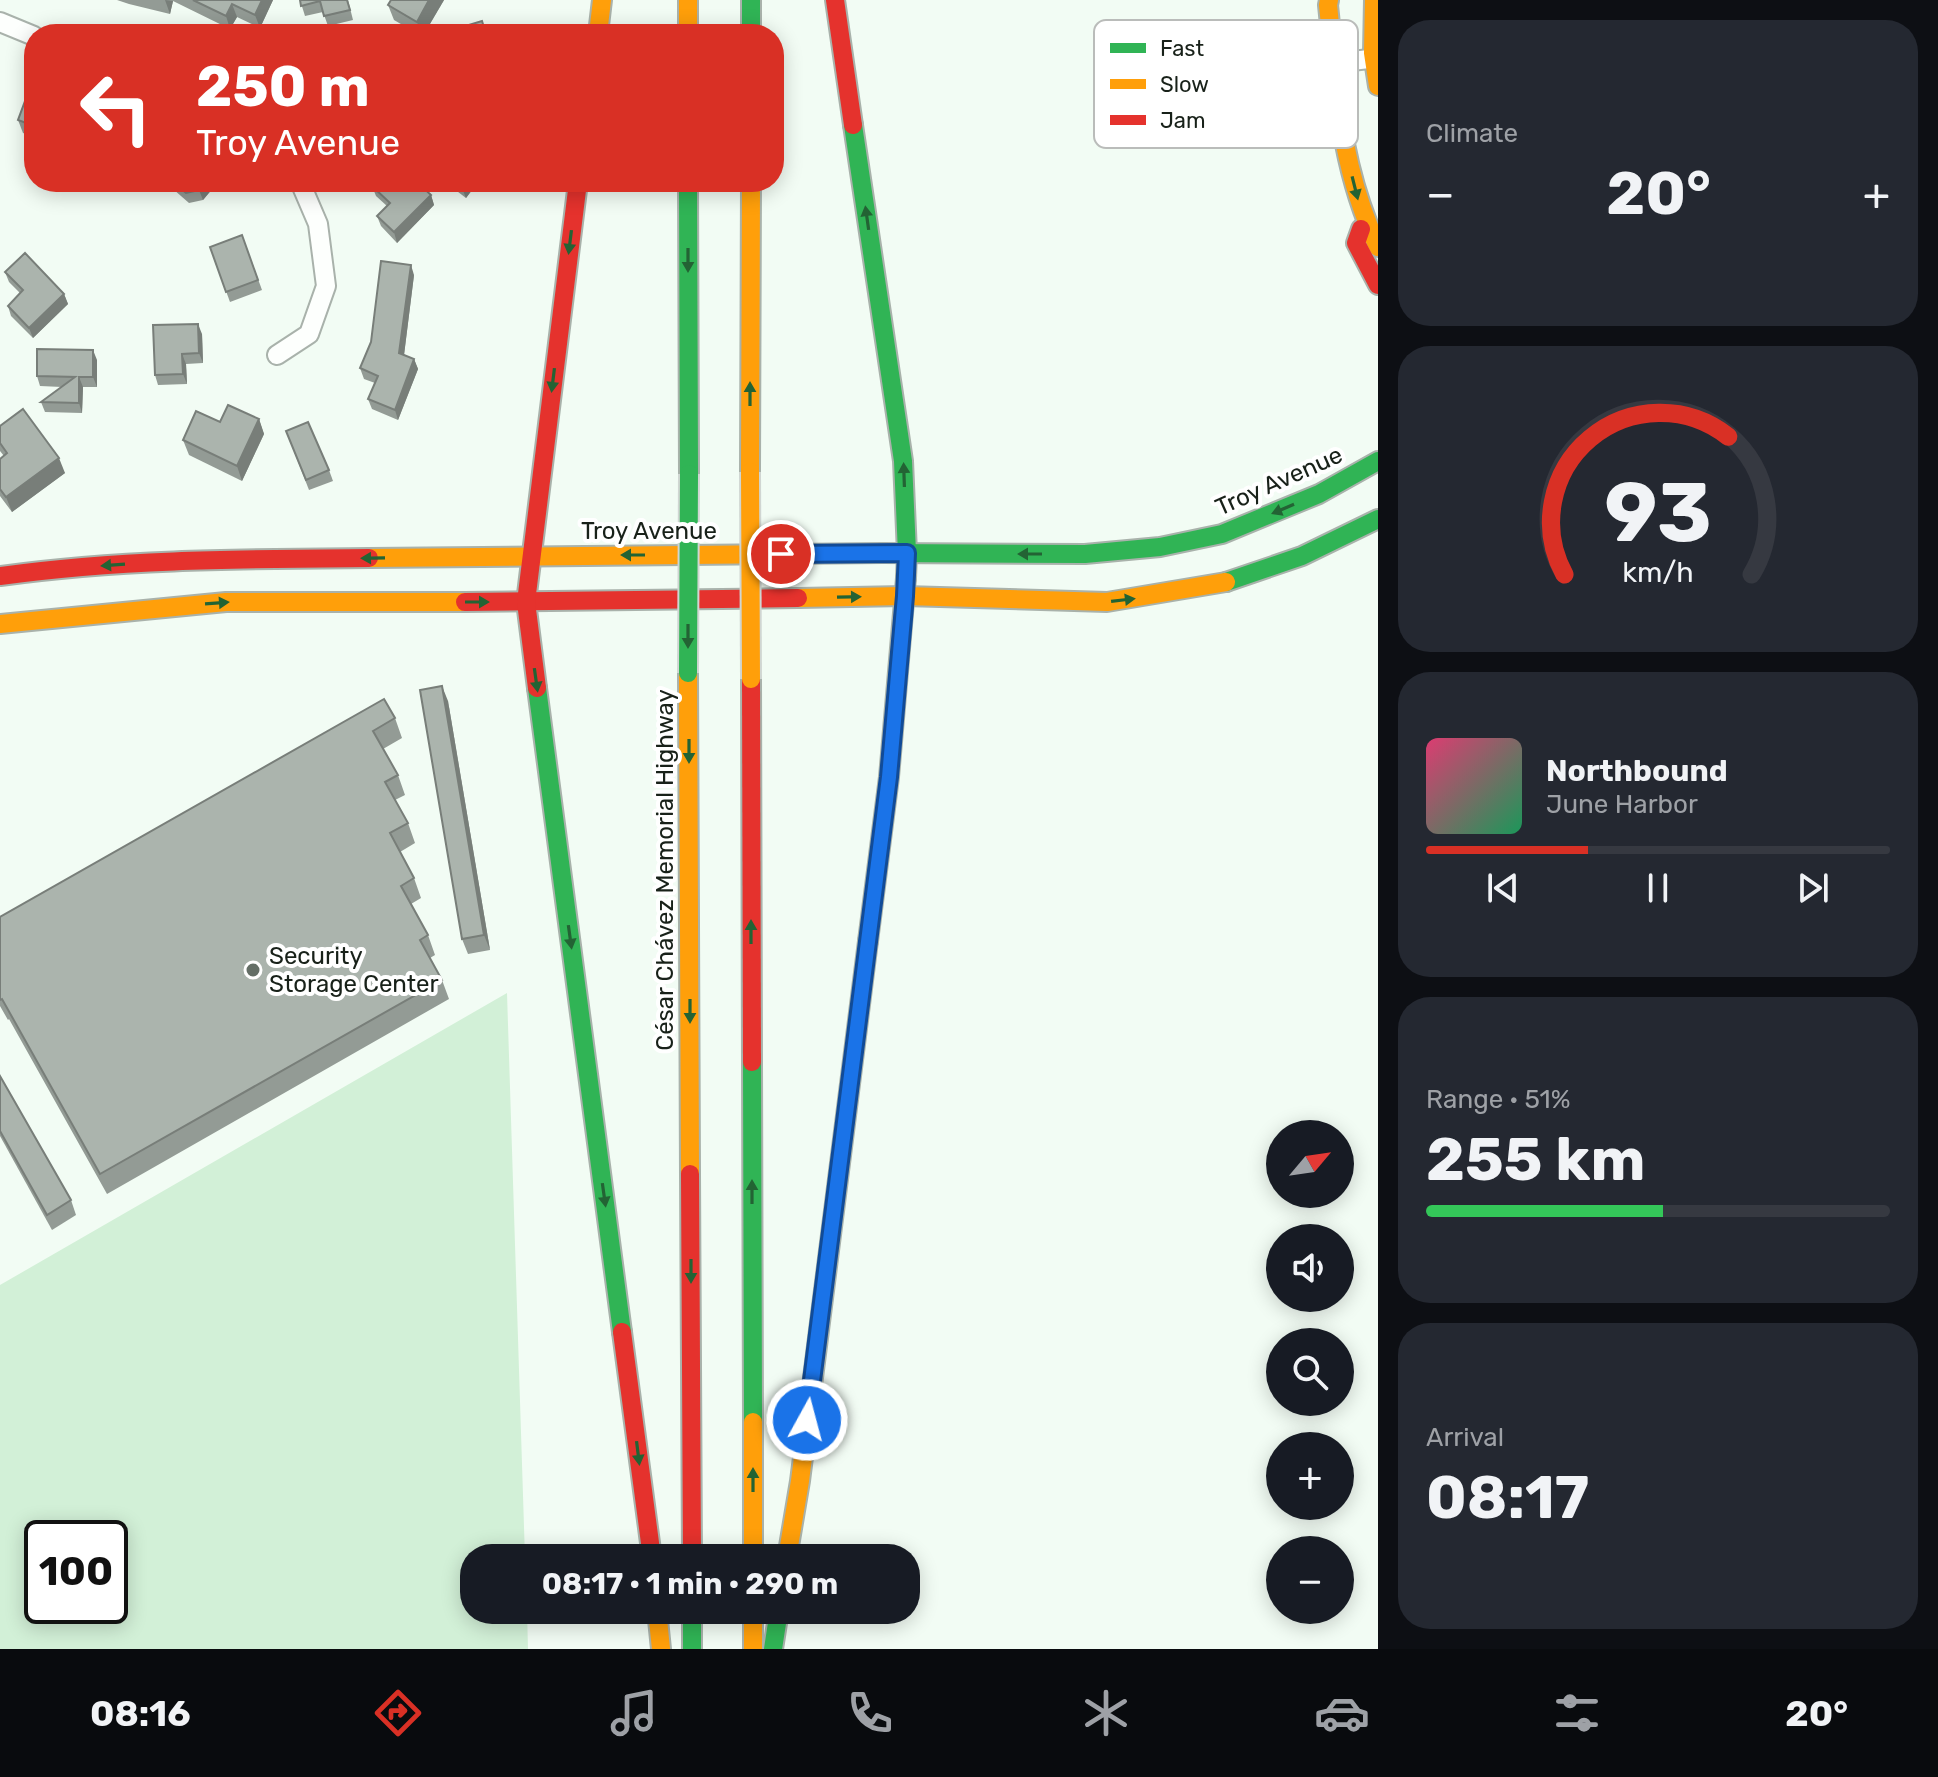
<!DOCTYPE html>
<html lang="en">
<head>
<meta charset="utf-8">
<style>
	:root { --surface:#171b24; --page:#242831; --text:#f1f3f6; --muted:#9ea1a6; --line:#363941; --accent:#d93025 }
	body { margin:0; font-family:Rubik,sans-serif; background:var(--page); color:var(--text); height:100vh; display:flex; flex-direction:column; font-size:30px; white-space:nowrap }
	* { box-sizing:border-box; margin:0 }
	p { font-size:26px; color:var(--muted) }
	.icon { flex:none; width:44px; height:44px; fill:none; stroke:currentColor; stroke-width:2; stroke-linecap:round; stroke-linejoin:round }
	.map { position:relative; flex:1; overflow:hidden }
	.panel { display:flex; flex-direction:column; gap:20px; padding:20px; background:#0d0f14; width:560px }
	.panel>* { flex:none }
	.hud { position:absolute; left:24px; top:24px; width:760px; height:168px; border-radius:32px; box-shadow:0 4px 20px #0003; background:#d93025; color:#fff; overflow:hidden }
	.needle { width:52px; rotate:61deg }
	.fabs { position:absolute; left:1266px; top:1120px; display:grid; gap:16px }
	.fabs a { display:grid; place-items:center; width:88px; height:88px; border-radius:50%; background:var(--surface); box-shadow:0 4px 20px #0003; font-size:40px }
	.speed { position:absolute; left:24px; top:1520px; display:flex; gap:16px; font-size:40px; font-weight:700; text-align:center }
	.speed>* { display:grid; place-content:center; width:104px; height:104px; border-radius:50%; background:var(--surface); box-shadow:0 4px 20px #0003; line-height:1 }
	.speed .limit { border:4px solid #111; border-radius:12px; background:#fff; color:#111 }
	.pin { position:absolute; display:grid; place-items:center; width:68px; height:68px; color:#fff; margin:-34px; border:4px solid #fff; border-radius:50%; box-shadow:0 2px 8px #0007 }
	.me { position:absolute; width:88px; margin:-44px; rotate:7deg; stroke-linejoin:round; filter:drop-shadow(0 0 6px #0008) }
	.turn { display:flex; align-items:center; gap:28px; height:168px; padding:0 40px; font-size:36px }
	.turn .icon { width:104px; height:104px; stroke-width:2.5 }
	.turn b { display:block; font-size:56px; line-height:68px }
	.big { font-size:60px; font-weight:700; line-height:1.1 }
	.panel .card { flex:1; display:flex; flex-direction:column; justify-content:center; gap:12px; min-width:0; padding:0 28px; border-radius:32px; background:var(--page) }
	.panel .dial { align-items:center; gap:0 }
	.dial svg { height:208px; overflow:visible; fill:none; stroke:var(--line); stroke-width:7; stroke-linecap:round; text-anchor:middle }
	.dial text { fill:var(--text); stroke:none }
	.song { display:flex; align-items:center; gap:24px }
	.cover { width:96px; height:96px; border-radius:12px; background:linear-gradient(135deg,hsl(340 70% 55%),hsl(150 70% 35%)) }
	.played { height:8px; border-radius:4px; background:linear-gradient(90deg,var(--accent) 35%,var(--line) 35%) }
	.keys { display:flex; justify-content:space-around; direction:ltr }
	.heat { display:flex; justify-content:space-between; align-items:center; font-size:44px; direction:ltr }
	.charge { height:12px; border-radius:6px; background:linear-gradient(90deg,#34c759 51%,var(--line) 0) }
	.trip { position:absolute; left:460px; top:1544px; width:460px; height:80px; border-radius:32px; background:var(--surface); box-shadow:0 4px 20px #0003; font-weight:700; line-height:80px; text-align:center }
	.tabs { display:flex; height:128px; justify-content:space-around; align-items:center; background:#090b0e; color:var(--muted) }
	.tabs .icon { width:56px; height:56px }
	.tabs .on { color:var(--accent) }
	.tabs b { font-size:36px; color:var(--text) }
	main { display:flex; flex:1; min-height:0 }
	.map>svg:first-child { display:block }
</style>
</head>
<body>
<main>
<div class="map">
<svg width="1378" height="1649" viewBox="0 0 1378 1649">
	<rect width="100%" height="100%" fill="#f2fcf4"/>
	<path fill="#d2f0d7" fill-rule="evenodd" d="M507 993 525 1558H474V1610H527L528 1649H0V1285ZM42 1538H110V1606H42Z"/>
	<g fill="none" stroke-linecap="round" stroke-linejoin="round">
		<defs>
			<g id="street">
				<path d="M0 22 34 36"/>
				<path d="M1335 63 1378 58"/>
				<path d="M277 355 309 334 326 286 318 224 300 182"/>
			</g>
			<g id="fast">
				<path d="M751 0V34"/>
				<path d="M853 125 903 461 907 553 906 578"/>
				<path d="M688 182 689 474"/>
				<path d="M882 553 1085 554 1160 547 1222 534 1319 494 1378 461"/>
				<path d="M1226 582 1302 556 1378 519"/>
				<path d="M537 688 622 1332"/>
				<path d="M752 1062 753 1422"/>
				<path d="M692 1610V1649"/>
				<path d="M773 1649 779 1610"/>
			</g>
			<g id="slow">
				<path d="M688 0V34"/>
				<path d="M1329 0 1328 5C1337 91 1340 167 1378 247"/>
				<path d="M1374 0 1373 53 1378 86"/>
				<path d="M598 34 602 0"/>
				<path d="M750 472 751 182"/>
				<path d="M369 558 882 553"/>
				<path d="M798 598 905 596 1107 602 1226 582"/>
				<path d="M0 624 226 602H465"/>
				<path d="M688 673 690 1174"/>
				<path d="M753 1422V1558"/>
				<path d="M787 1558 800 1481 868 941"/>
				<path d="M657 1610 661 1649"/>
				<path d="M753 1610V1649"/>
			</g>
			<g id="jam">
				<path d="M835 0 853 125"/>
				<path d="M1361 229 1356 243 1378 285"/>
				<path d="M0 576C122 559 246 559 369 558"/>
				<path d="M465 602 798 598"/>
				<path d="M751 679 752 1062"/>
				<path d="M537 688 526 602 578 182"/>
				<path d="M868 941 889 777 906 578"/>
				<path d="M690 1174 692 1558"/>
				<path d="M622 1332 652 1558"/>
			</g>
		</defs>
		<use href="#street" stroke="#a9b2ab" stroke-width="22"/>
		<use href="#fast" stroke="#a9b2ab" stroke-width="22"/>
		<use href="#slow" stroke="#a9b2ab" stroke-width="22"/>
		<use href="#jam" stroke="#a9b2ab" stroke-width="22"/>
		<use href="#street" stroke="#fdfffd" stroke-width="18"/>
		<use href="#fast" stroke="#30b455" stroke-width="18"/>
		<use href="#slow" stroke="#ff9f0a" stroke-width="18"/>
		<use href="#jam" stroke="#e5322d" stroke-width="18"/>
		<defs>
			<path id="fast-bridge" d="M688 673 689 474"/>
			<path id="slow-bridge" d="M750 472 751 679"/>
		</defs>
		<use href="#fast-bridge" stroke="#d0d6d2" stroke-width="22" stroke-linecap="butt"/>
		<use href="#slow-bridge" stroke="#d0d6d2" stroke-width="22" stroke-linecap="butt"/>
		<use href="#fast-bridge" stroke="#30b455" stroke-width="18"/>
		<use href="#slow-bridge" stroke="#ff9f0a" stroke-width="18"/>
	</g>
	<g fill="#939b95">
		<path d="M117 0H273L260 28 237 17 230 29 173 1 170 14 129 4Z"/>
		<path d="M300 0H348L353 20 328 26 323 12 305 16Z"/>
		<path d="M444 0 424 34H418L394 20 388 5Z"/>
		<path d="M34 86V137L23 133 18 120Z"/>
		<path d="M165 182H218L203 200 189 203Z"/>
		<path d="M445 182H478L466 198Z"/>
		<path d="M372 186 431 195 434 205 397 243 381 226 377 216 387 206 376 196Z"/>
		<path d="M242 235 262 290 230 302 210 247Z"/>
		<path d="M5 272 64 294 68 304 33 338 11 316 8 306 20 293 9 282Z"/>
		<path d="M414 275 404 355 414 359 418 369 398 420 372 409 368 399 375 383 364 379 360 368Z"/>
		<path d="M202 334 203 363 186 364 187 384 158 385 155 375Z"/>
		<path d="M97 360V387H83L82 413 45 412 41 402 62 387 40 386 37 376Z"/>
		<path d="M259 419 264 434 242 481 189 455 183 440 220 422Z"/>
		<path d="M0 426 65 473 12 512 0 496V459L4 456 0 451Z"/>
		<path d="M286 431 329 470 333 481 309 490Z"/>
		<path d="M448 701 490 950 468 954 462 939Z"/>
		<path d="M395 718 402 738 383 749 398 775 405 795 395 800 408 823 415 843 400 852 414 878 421 898 411 904 428 935 435 955 430 958 442 980 449 999 107 1194 9 1019 8 1020 0 1006V917Z"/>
		<path d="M0 1076 71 1200 76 1215 52 1230 0 1136Z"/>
	</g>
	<g fill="#787e79">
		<path d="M165 0 173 1 170 14Z"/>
		<path d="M262 0H273L260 28 255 15Z"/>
		<path d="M429 0H444L424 34H422L417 22Z"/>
		<path d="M232 4 237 17 230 29 226 16Z"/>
		<path d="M206 182H218L203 200 199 190Z"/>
		<path d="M467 182H478L466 198 462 188Z"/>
		<path d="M431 195 434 205 397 243 394 232Z"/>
		<path d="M411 265 414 275 403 363 399 353Z"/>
		<path d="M64 294 68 304 33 338 29 328Z"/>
		<path d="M198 324 202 334 203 363 199 353Z"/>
		<path d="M93 350 97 360V387L93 377Z"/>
		<path d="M182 354 186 364 187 384 183 374Z"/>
		<path d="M414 359 418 369 398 420 395 410Z"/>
		<path d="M79 377 83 387 82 413 79 403Z"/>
		<path d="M259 419 264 434 242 481 237 466Z"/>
		<path d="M59 458 65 473 12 512 6 497Z"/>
		<path d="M442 686 448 701 490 950 484 935Z"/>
	</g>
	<g fill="#abb4ad" stroke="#787e79" stroke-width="2">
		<path d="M193 0H262L255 15 232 4 226 16Z"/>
		<path d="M300 0H347L350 10 324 16 320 1 301 6Z"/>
		<path d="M391 0H429L417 22 388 5Z"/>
		<path d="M482 21 486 34H439Z"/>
		<path d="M31 85 34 86V126L18 120Z"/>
		<path d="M173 182H206L199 190 186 193Z"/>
		<path d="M376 182H417L431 195 394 232 377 216 390 203 372 186Z"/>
		<path d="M455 182H467L462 188Z"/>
		<path d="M242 235 258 280 226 292 210 247Z"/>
		<path d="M25 253 64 294 29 328 8 306 23 290 5 272Z"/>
		<path d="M381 261 411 265 399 353 414 359 395 410 368 399 378 376 360 368 371 342Z"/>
		<path d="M198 324 199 353 182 354 183 374 155 375 153 325Z"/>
		<path d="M37 349 93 350V377H79V403L41 402 75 377 37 376Z"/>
		<path d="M228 405 259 419 237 466 183 440 196 411 220 422Z"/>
		<path d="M23 409 59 458 6 497 0 489V459L7 453 0 443V426Z"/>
		<path d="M308 422 329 470 306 480 286 431Z"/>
		<path d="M442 686 484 935 462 939 420 690Z"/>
		<path d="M384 699 395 718 373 731 398 775 385 782 408 823 390 833 414 878 401 886 428 935 420 940 442 980 100 1174 2 999 0 1000V917Z"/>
		<path d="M0 1076 71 1200 47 1215 0 1131Z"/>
	</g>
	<defs><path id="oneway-solid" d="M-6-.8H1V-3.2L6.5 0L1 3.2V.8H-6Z" transform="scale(2)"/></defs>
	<g fill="#236334">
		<use href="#oneway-solid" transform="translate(1355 188) rotate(76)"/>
		<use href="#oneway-solid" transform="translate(867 218) rotate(-98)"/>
		<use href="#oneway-solid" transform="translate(570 242) rotate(97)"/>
		<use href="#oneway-solid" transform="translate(688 260) rotate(90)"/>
		<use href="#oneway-solid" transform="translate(553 380) rotate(97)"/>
		<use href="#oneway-solid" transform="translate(750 394) rotate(-90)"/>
		<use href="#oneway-solid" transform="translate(904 475) rotate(-92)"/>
		<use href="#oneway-solid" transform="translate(1283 509) rotate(157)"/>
		<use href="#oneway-solid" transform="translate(1030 554) rotate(-180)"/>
		<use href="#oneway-solid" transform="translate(633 555) rotate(180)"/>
		<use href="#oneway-solid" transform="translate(373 558) rotate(179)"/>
		<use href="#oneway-solid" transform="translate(113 565) rotate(176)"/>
		<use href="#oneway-solid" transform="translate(849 597) rotate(-1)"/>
		<use href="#oneway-solid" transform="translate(1123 600) rotate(-7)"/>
		<use href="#oneway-solid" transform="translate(477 602)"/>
		<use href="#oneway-solid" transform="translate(217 603) rotate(-4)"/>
		<use href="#oneway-solid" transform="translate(688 636) rotate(90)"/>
		<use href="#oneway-solid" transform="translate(536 680) rotate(82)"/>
		<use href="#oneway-solid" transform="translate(689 751) rotate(90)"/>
		<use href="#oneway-solid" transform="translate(751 932) rotate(-90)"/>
		<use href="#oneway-solid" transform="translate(570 937) rotate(82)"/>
		<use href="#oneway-solid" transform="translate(690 1011) rotate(90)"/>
		<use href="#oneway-solid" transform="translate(752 1192) rotate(-90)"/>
		<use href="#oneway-solid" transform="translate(604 1195) rotate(82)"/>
		<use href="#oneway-solid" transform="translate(691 1271) rotate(90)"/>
		<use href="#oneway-solid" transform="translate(638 1453) rotate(83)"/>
		<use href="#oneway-solid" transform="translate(753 1480) rotate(-90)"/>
	</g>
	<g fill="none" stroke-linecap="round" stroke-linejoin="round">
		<defs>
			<path id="route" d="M781 554 907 553 905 596 889 777 807 1420"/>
		</defs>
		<use href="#route" stroke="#114b97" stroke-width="20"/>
		<use href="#route" stroke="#1a73e8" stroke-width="14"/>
	</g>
	<circle fill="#646e66" stroke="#fff" stroke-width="3" cx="253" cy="970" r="8"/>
	<g text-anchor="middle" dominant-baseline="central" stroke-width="8" stroke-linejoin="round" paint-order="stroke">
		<g font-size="24" fill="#182119" stroke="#fff">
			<text transform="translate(1279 481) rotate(-24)">Troy Avenue</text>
			<text x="649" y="531">Troy Avenue</text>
			<text transform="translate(665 870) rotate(-90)">César Chávez Memorial Highway</text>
		</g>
		<g font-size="24" fill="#182119" stroke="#fff" text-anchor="start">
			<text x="269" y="956">Security<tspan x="269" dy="28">Storage Center</tspan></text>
		</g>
	</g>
	<rect x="1094" y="20" width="264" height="128" rx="12" fill="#fff" stroke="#babcba" stroke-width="2"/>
	<rect x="1110" y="43" width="36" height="10" fill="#30b455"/>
	<rect x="1110" y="79" width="36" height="10" fill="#ff9f0a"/>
	<rect x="1110" y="115" width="36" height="10" fill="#e5322d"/>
	<g font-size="22" fill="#182119">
		<text x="1160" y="56">Fast</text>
		<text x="1160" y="92">Slow</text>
		<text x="1160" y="128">Jam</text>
	</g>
</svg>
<div class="fabs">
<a><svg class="needle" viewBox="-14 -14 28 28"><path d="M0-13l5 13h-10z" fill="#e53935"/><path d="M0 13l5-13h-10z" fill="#9ea1a6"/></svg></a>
<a><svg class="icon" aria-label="sound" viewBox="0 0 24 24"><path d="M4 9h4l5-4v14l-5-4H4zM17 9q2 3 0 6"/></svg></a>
<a><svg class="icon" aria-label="search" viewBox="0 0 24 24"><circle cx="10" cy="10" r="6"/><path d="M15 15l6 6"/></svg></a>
<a>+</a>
<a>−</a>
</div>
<div class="speed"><div class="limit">100</div></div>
<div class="pin" style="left:781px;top:554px;background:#d93025"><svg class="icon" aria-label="arrive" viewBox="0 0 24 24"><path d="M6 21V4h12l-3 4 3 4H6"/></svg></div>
<svg class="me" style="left:807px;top:1420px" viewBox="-20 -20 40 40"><circle r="17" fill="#1a73e8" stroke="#fff" stroke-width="3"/><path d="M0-11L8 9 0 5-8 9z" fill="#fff"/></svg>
<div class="trip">08:17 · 1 min · 290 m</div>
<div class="hud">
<div class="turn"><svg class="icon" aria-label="left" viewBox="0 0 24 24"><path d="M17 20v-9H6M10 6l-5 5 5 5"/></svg><div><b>250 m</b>Troy Avenue</div></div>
</div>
</div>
<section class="panel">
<div class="card"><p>Climate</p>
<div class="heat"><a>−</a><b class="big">20°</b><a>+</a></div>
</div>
<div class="card dial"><svg viewBox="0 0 100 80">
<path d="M14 69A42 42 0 1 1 86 69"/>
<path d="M14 69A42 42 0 0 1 77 16" stroke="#d93025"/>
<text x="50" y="56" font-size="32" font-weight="700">93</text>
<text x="50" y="72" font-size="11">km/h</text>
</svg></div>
<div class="card">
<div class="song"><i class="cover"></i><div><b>Northbound</b><p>June Harbor</p></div></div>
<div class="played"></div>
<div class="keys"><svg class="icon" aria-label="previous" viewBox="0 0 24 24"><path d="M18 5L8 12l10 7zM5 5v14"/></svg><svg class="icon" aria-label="pause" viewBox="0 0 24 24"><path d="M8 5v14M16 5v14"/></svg><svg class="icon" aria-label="next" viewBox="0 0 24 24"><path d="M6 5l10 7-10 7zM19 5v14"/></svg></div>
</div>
<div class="card"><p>Range · 51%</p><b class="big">255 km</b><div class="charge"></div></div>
<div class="card"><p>Arrival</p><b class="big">08:17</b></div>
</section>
</main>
<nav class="tabs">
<b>08:16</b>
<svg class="icon on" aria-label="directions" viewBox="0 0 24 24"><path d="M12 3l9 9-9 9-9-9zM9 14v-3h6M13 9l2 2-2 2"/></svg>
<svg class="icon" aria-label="music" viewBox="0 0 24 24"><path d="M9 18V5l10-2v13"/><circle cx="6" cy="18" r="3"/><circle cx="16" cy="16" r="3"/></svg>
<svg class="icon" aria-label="phone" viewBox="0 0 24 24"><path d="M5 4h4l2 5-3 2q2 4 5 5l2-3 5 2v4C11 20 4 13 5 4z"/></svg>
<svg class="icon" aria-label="climate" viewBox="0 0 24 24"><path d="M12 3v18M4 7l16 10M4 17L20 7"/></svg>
<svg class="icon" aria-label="car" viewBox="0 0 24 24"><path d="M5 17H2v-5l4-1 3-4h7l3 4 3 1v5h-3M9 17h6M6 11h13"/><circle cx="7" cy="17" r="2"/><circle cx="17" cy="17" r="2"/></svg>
<svg class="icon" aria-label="filters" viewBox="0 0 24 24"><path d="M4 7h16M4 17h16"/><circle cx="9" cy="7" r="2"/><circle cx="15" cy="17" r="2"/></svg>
<b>20°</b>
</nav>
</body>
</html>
